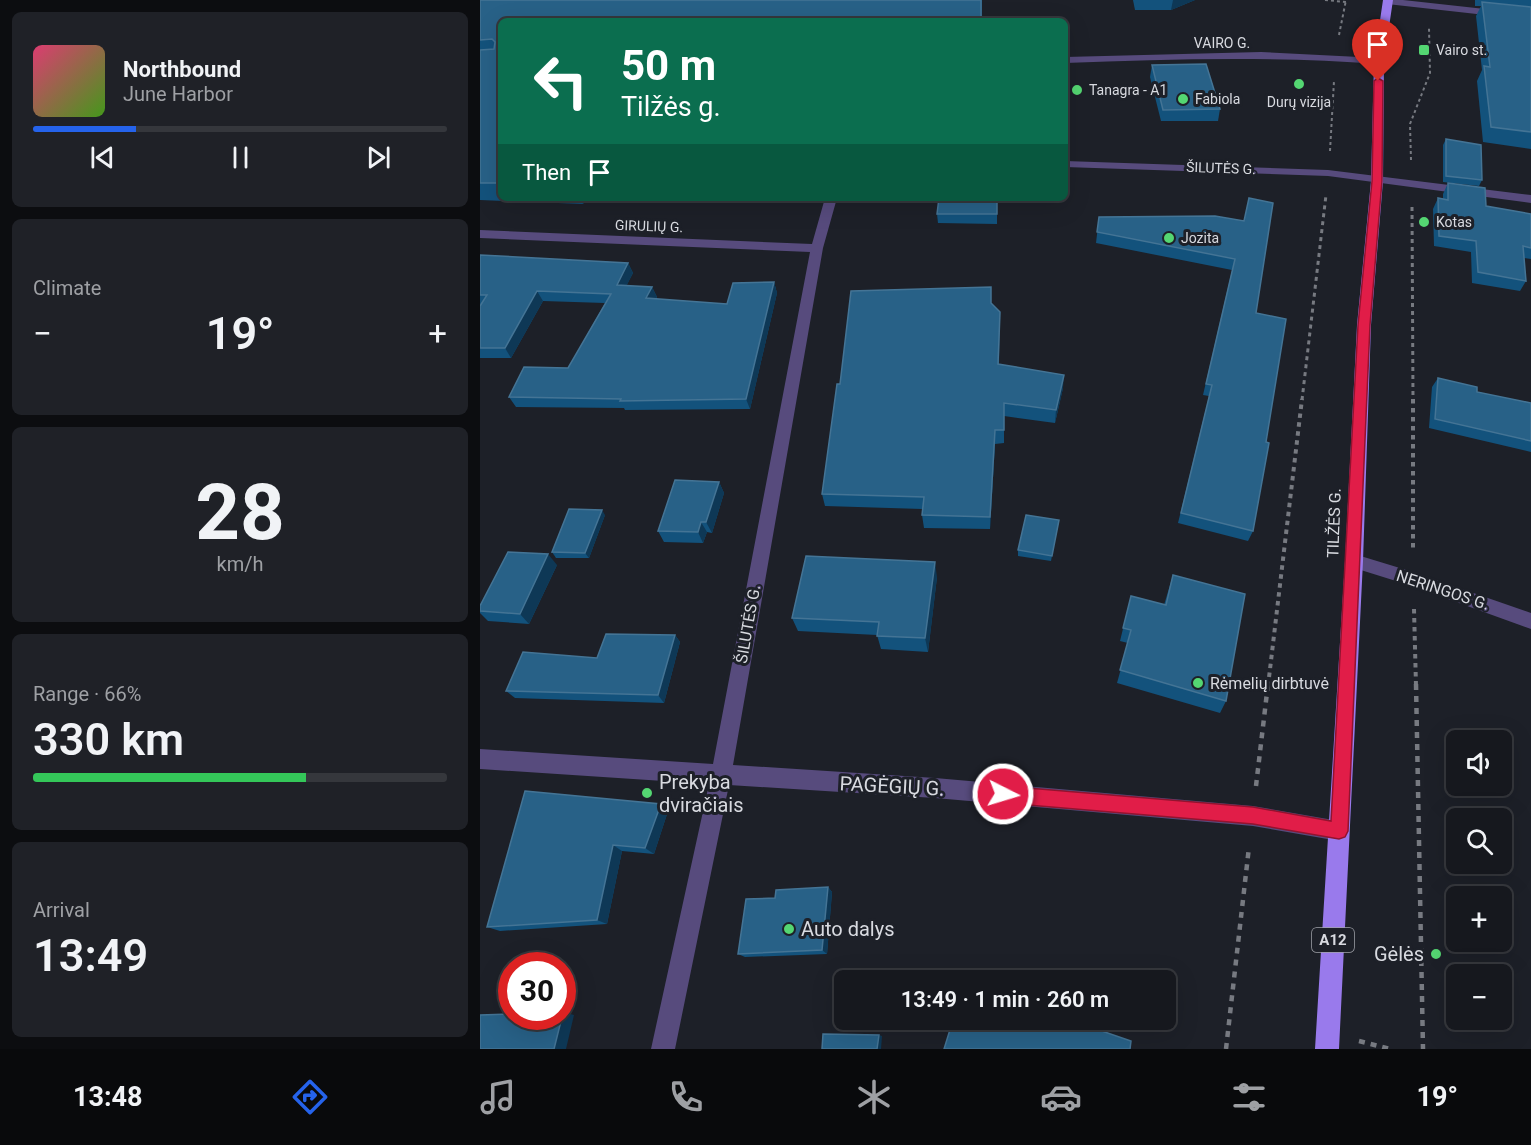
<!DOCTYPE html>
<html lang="en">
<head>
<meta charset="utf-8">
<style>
	:root { --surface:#16181e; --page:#1f2127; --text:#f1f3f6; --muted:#9ea0a4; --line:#35373c; --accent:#2563eb }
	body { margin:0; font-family:Roboto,sans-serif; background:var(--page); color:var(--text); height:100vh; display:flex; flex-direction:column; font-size:22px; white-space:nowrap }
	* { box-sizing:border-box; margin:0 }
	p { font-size:20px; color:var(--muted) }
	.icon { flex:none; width:33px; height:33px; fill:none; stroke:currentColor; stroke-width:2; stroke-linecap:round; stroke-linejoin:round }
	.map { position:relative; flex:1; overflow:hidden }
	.details { display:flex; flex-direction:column; gap:12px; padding:12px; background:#0c0d10; width:480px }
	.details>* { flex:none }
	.banner { position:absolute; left:18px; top:18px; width:570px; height:183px; border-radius:9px; box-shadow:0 6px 24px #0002,0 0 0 2px var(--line); background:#0b6e4f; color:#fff; overflow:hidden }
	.fabs { position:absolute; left:966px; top:730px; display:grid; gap:12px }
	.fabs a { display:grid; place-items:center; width:66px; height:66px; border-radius:9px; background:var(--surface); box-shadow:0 6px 24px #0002,0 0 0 2px var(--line); font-size:30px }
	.speed { position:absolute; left:18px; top:952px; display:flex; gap:12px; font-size:30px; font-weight:700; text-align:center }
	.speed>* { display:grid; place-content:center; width:78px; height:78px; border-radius:50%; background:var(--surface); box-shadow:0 6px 24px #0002,0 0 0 2px var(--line); line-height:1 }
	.speed .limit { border:9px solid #d22; background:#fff; color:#111 }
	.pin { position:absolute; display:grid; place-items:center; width:51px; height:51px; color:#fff; margin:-62px -26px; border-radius:50% 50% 50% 0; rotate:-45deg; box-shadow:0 0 6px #0007 }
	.pin .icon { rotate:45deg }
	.me { position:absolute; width:66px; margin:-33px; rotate:95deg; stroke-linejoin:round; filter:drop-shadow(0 0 4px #0008) }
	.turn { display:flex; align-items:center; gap:21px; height:126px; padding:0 24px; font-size:27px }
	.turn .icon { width:78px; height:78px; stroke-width:2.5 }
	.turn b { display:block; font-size:42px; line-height:51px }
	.then { display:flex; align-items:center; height:57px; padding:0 24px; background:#0003; gap:12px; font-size:22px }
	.big { font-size:45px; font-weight:600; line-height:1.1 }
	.details .card { flex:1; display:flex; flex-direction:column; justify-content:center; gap:9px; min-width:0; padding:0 21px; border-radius:9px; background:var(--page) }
	.details .dial { align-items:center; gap:0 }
	.dial b { font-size:78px; line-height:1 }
	.song { display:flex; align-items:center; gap:18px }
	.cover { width:72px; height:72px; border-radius:9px; background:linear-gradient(135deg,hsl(340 70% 55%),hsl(100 70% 35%)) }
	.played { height:6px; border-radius:3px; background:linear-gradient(90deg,var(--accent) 25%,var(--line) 25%) }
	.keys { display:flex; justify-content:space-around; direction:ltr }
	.heat { display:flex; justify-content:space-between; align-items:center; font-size:33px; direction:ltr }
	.charge { height:9px; border-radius:4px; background:linear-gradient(90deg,#34c759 66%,var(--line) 0) }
	.trip { position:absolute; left:354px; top:970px; width:342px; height:60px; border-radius:9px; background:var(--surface); box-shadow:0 6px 24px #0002,0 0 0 2px var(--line); font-weight:600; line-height:60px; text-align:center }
	.tabs { display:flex; height:96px; justify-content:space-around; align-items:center; background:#090a0c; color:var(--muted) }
	.tabs .icon { width:42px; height:42px }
	.tabs .active { color:var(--accent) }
	.tabs b { font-size:27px; color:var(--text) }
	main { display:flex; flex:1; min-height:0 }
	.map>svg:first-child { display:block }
</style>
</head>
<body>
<main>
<section class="details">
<div class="card">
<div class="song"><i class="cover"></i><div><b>Northbound</b><p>June Harbor</p></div></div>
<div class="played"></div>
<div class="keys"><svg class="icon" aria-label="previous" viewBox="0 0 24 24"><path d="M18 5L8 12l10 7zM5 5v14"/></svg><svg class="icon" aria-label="pause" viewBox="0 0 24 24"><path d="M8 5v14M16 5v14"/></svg><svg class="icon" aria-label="next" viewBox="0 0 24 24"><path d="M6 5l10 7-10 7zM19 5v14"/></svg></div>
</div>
<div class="card"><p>Climate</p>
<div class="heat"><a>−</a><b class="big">19°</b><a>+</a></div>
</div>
<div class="card dial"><b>28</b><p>km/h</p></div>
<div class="card"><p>Range · 66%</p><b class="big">330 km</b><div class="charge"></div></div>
<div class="card"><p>Arrival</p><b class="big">13:49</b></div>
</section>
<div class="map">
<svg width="1051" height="1049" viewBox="0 0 1051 1049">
	<rect width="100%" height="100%" fill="#1d2028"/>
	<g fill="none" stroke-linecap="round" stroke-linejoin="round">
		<g stroke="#777a81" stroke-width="2" stroke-dasharray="3 3" stroke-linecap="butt">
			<path d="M845 0 866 2"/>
			<path d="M859 35 866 0"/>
			<path d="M850 151 854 81"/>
			<path d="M931 160 930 124 950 73 949 28"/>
		</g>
		<g stroke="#777a81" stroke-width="3" stroke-dasharray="4 4" stroke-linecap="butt">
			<path d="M932 207 933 400"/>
			<path d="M822 400 846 195"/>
		</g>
		<g stroke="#777a81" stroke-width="4" stroke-dasharray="4.5 4.5" stroke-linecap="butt">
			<path d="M933 399V550"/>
			<path d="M934 609 936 686"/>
			<path d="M788 686 822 399"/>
		</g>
		<g stroke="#777a81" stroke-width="4.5" stroke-dasharray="6 6" stroke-linecap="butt">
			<path d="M936 684 943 1049"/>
			<path d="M776 786 788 684"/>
			<path d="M879 1041 910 1049"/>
			<path d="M746 1049 769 847"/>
		</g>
		<g fill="#574b7d" fill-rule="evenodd">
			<path d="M903 0H923L1051 14V20L907 4Z"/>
			<path d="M781 52 899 58 904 61 899 64C794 56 690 59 585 63V57Z"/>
			<path d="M585 161 848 170 1051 195V203L848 176 585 167Z"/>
			<path d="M345 198H357L343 248 253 765 455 778 773 806 859 821 866 824 869 831 866 838 859 841 773 826 455 798 249 785 195 1049H171L229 784 0 769V749L233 764 330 252 0 238V230L332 244Z"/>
			<path d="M874 554 933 572 1051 613V629L932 586 868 566 865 561 868 556Z"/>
		</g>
		<path fill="#997aec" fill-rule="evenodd" d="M903 0H913L904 61 903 181 891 325 883 561 859 1049H835L865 561 877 325 891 181 894 61Z"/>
	</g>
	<g fill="#13527c">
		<path d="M0 0H502V21H21V198H107L103 204 0 200Z"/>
		<path d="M653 0H715L691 10H655Z"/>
		<path d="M995 0H1051V149L1003 142 997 81 1002 70 996 16 1001 6H995Z"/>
		<path d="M672 65 740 109 738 121H681L670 77Z"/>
		<path d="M966 139 1002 180 999 186 963 182V145Z"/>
		<path d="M968 183 1006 206 1051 214V259L1044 258 1046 281 1040 291 992 283 991 252 954 246 953 209 958 198 963 199V194Z"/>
		<path d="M517 198V224L458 223 457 214Z"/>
		<path d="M619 217 763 221 776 313 786 442 773 531 768 541 698 523 729 396 723 395 752 270 616 243Z"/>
		<path d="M0 255 148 263 153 273 146 286 172 287 177 297 176 299 247 304 294 282 297 293 270 409 145 410 144 408 36 407 29 397 88 368 125 303 63 301 31 358H0V306L1 304H0Z"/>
		<path d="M512 304 520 312 519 364 583 388 575 423 524 416V443L515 444 510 529 444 528 442 515V509L345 506 342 494 360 384Z"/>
		<path d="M958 378 997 392 1051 403V452L949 428 952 387Z"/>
		<path d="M239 482 244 493 232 533 227 532 223 543 184 542 178 531Z"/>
		<path d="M125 515 109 558H76L72 552Z"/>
		<path d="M579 520 571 561 538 556V550Z"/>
		<path d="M77 565 49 624 8 621 0 613V606Z"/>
		<path d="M693 575 746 701 740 713 637 683 648 643 640 641 651 596 684 605Z"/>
		<path d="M457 577 448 652 401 649 397 635 318 631 312 618Z"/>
		<path d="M195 635 200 642 184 703 35 698 26 691 117 658Z"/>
		<path d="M181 804 188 811 174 854 142 851 127 924 20 931 7 927Z"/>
		<path d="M348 887 352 892 347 954 265 957 258 954 295 898Z"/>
	</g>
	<g fill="#0e3856">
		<path d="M693 0H715L691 10Z"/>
		<path d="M100 198H107L103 204Z"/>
		<path d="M148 263 153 273 142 295 137 285Z"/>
		<path d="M294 282 297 293 270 409 266 399Z"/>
		<path d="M172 287 177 297 171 308 166 298Z"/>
		<path d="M57 291 63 301 31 358 25 348Z"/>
		<path d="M584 375 583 388 575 423 576 410Z"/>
		<path d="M515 430V444L510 529V517Z"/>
		<path d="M239 482 244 493 232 533 226 522Z"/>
		<path d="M122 510 125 515 109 558 105 553Z"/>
		<path d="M221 522 227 532 223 543 218 532Z"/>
		<path d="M68 554 77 565 49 624 40 614Z"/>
		<path d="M455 562 457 577 448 652 445 638Z"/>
		<path d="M195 635 200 642 184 703 178 695Z"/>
		<path d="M181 804 188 811 174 854 165 848Z"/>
		<path d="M133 845 142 851 127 924 117 920Z"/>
		<path d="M348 887 352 892 347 954 342 950Z"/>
		<path d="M83 1012 94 1015 86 1049H74L82 1017Z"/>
		<path d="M399 1035 402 1036 401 1049H397Z"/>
	</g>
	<g fill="#286187" stroke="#447495" stroke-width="1.5">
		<path d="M0 0H501V21H21V183H0V50L14 49 15 42 12 39 0 40Z"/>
		<path d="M1002 2 1051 7V132L1011 127 1004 66 1010 67Z"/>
		<path d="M726 64 740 109 683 110 672 65Z"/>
		<path d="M966 139 1001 145 1002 180 966 176Z"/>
		<path d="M968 183 1005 188 1006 206 1051 214V248L1043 246 1046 281 998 272 996 241 959 236 958 198 968 200Z"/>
		<path d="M459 198H517V214H457Z"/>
		<path d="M769 198 793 203 776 313 806 319 786 442 789 443 773 531 701 513 732 385 726 384 755 259 617 232 619 217 735 216 764 221Z"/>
		<path d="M0 255 148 263 137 285 172 287 166 298 247 304 253 283 294 282 266 399 140 401 141 399 29 397 44 367 88 368 131 294 57 291 25 348H0V306L7 295H0Z"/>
		<path d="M511 287V303L520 312 518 364 584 375 576 410 524 403V430H515L510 517 442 515 444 497 342 494 357 384H360L371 291Z"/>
		<path d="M958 378 997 387V392L1051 403V441L955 419Z"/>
		<path d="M195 480 239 482 226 522H221L218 532 178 531Z"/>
		<path d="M89 509 122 510 105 553 72 552Z"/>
		<path d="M546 515 579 520 572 556 538 550Z"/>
		<path d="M28 552 68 554 40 614 0 611V606Z"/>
		<path d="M326 556 455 562 445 638 397 636 399 622 312 618Z"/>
		<path d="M693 575 765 594 746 701 640 670 651 630 643 628 651 596 686 605Z"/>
		<path d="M126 634 195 635 178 695 26 691 43 652 117 658Z"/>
		<path d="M45 791 181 804 165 848 133 845 117 920 7 927Z"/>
		<path d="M348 887 342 950 258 954 266 899 295 898 296 890Z"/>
		<path d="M32 1014V1017H82L74 1049H0V1015Z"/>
		<path d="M473 1020H590L651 1041 650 1049H464Z"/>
		<path d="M343 1034 399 1035 397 1049H342Z"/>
	</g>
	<path fill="#e11d48" stroke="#92132f" stroke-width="1.5" d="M898 78 903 81 902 181 890 325 868 831 865 837 859 839 773 824 523 803 517 800 515 794 517 788 523 786 773 807 851 821 878 325 892 181 894 81Z"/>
	<g fill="#54d672" stroke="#1d2028" stroke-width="2">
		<rect x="938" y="44" width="12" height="12" rx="3"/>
		<circle cx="819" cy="84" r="6"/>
		<circle cx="597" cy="90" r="6"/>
		<circle cx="703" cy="99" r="6"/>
		<circle cx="944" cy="222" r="6"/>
		<circle cx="689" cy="238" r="6"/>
		<circle cx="718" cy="683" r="6"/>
		<circle cx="167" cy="793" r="6"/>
		<circle cx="309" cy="929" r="6"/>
		<circle cx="956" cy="954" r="6"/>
	</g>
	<g text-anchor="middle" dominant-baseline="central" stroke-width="6" stroke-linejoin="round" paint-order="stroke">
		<g font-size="14" fill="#d8dae0" stroke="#1d2028">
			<text x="742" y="43">VAIRO G.</text>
			<text transform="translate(741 168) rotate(2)">ŠILUTĖS G.</text>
			<text transform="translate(169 226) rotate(2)">GIRULIŲ G.</text>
		</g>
		<g font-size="14" fill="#d8dae0" stroke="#1d2028" text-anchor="start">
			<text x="956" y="50">Vairo st.</text>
			<text x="609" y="90">Tanagra - A1</text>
			<text x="715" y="99">Fabiola</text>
			<text x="819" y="102" text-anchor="middle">Durų vizija</text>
			<text x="956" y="222">Kotas</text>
			<text x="701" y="238">Jozita</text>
		</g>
		<rect fill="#1d2028" stroke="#a0a2a9" stroke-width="1.5" x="832" y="928" width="42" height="24" rx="4.5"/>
		<g font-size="15" font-weight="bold" fill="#d8dae0">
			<text x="853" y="940">A12</text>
		</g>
		<g font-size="16" fill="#d8dae0" stroke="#1d2028">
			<text transform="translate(854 523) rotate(-88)">TILŽĖS G.</text>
			<text transform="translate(963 590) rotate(18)">NERINGOS G.</text>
			<text transform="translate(268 624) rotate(-80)">ŠILUTĖS G.</text>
		</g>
		<g font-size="16" fill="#d8dae0" stroke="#1d2028" text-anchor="start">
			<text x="730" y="683">Rėmelių dirbtuvė</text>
		</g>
		<g font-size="20" fill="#d8dae0" stroke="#1d2028" text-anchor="start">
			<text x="179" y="782">Prekyba<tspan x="179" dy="23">dviračiais</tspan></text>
			<text x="321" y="929">Auto dalys</text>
			<text x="944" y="954" text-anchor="end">Gėlės</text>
		</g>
		<g font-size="20" fill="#d8dae0" stroke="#1d2028">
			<text transform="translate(412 786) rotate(3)">PAGĖGIŲ G.</text>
		</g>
	</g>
</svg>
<div class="fabs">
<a><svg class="icon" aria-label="sound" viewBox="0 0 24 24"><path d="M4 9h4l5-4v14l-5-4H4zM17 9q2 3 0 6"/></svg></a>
<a><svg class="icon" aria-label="search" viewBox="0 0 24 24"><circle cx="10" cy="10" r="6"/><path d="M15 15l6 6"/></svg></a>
<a>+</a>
<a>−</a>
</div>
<div class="speed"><div class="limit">30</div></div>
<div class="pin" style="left:898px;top:81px;background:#d93025"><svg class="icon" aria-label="arrive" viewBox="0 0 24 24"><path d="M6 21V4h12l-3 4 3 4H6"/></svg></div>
<svg class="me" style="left:523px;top:794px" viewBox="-20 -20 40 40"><circle r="17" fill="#e11d48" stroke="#fff" stroke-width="3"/><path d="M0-11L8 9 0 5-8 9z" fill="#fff"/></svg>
<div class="trip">13:49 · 1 min · 260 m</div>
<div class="banner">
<div class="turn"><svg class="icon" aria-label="left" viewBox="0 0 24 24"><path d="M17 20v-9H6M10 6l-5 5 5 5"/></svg><div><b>50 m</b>Tilžės g.</div></div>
<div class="then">Then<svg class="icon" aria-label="arrive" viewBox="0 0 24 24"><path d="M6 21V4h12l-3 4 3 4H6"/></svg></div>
</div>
</div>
</main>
<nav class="tabs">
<b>13:48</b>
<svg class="icon active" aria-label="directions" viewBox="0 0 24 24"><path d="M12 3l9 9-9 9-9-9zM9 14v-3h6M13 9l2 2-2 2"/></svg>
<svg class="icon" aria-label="music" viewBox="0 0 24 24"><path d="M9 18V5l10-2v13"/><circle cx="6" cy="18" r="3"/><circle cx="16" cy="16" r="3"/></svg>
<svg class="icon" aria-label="phone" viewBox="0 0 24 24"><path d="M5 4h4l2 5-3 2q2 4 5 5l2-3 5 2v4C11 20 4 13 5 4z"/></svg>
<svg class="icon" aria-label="climate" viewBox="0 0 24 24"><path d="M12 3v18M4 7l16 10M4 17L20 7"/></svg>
<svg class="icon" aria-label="car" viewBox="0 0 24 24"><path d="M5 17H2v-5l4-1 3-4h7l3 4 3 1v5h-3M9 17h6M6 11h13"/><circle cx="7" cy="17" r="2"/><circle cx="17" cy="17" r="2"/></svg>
<svg class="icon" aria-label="filters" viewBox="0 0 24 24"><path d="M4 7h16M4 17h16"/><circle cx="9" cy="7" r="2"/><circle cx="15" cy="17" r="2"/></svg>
<b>19°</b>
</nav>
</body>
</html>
